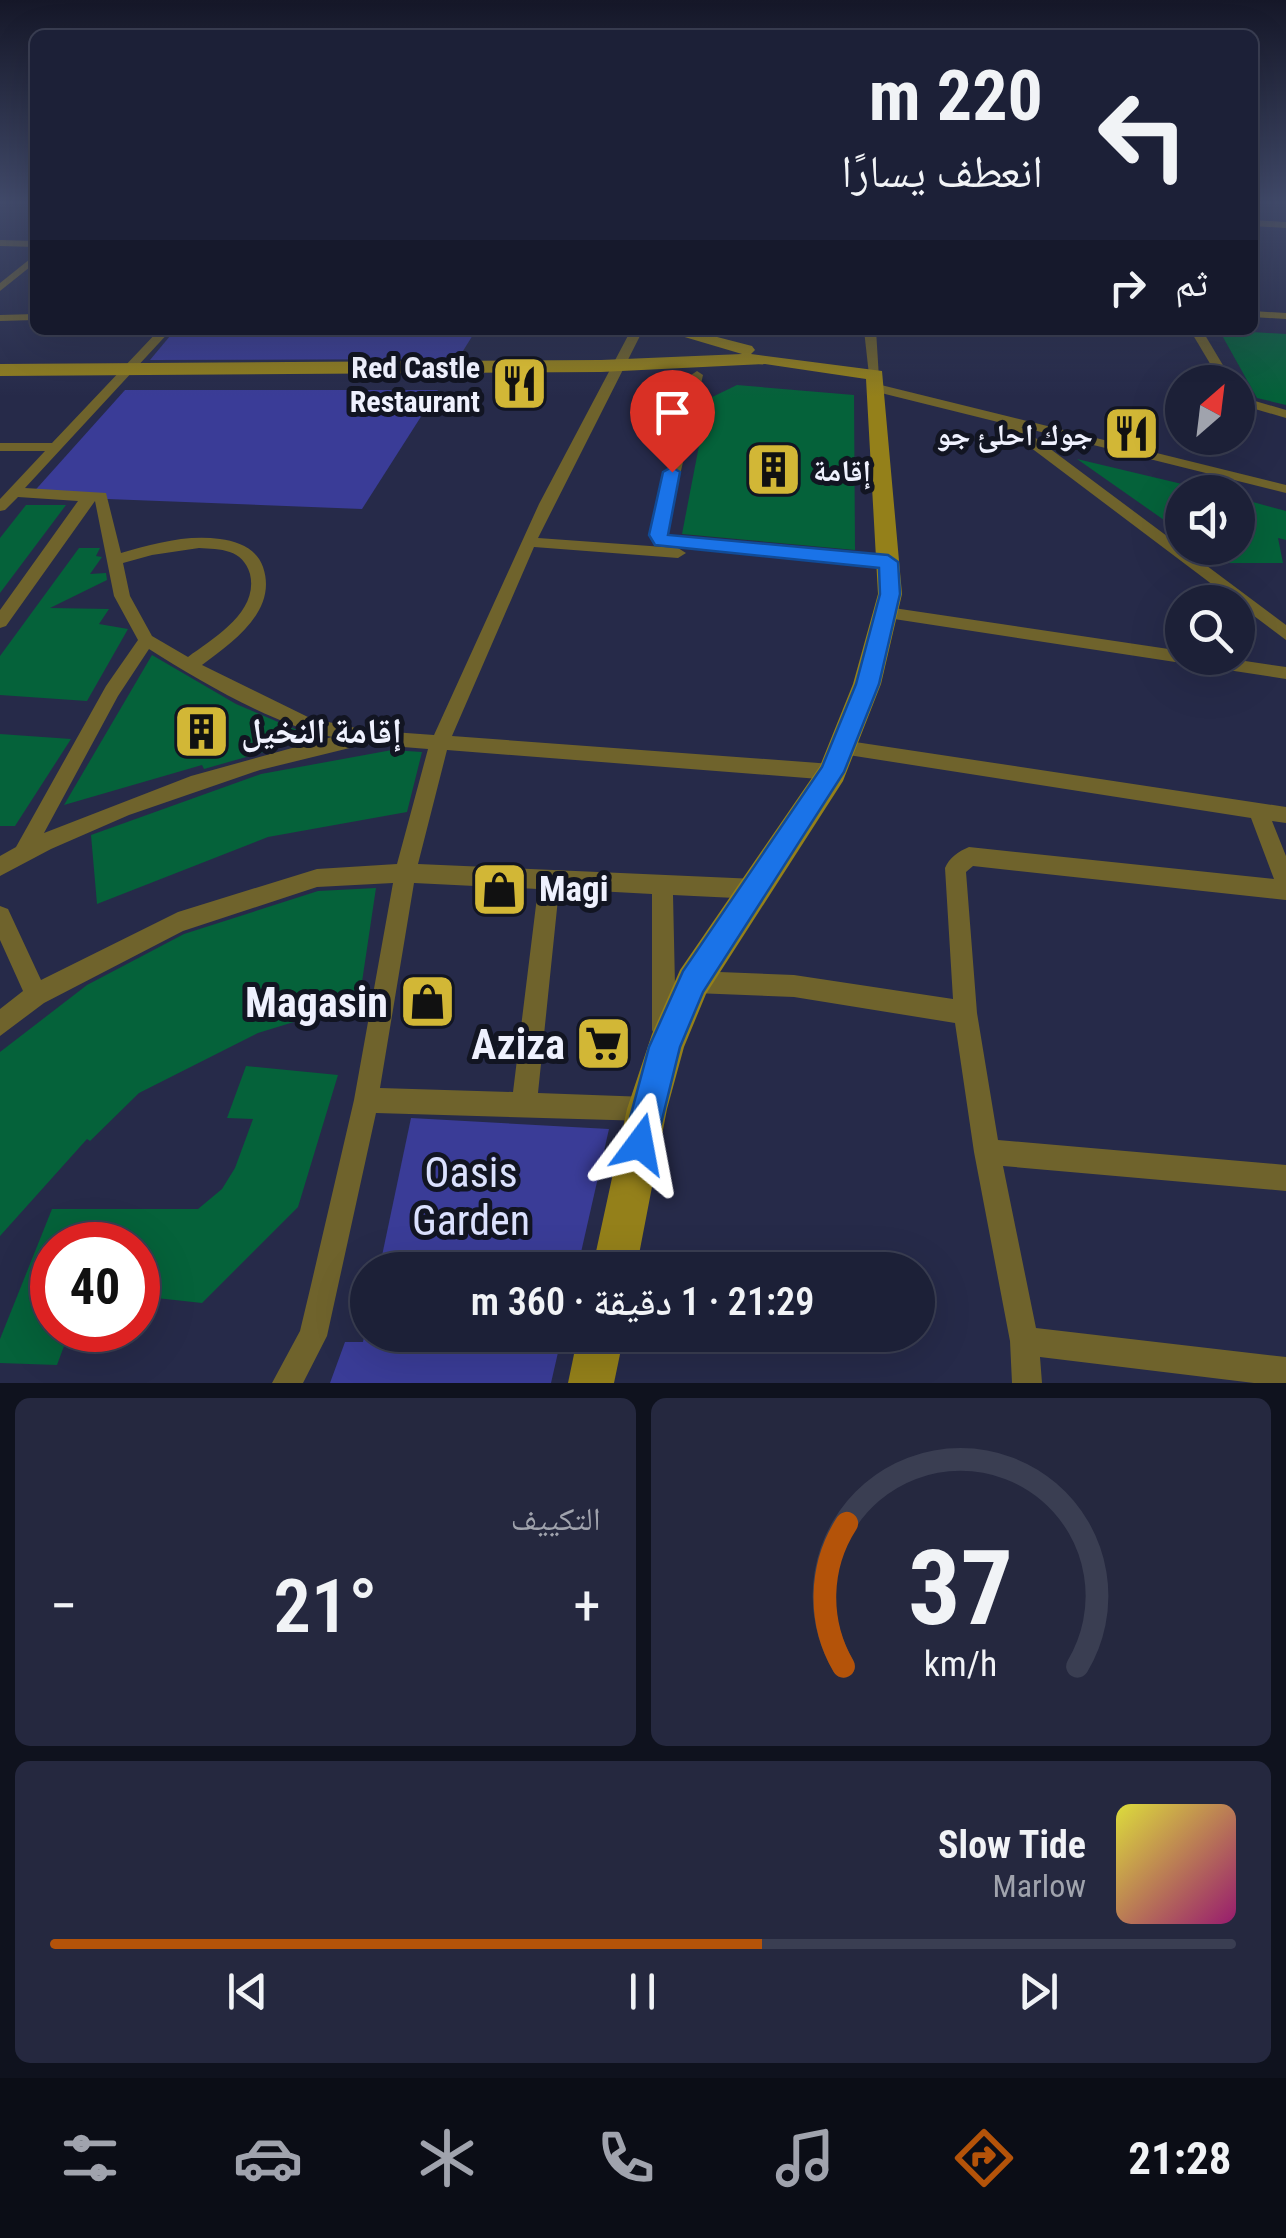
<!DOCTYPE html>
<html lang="ar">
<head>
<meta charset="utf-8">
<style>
	:root { --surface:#1c2037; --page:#25283f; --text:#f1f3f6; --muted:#a0a3ad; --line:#3a3e52; --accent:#b45309 }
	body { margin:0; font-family:"Roboto Condensed","Noto Naskh Arabic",sans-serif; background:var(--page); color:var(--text); direction:rtl; height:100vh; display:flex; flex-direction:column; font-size:38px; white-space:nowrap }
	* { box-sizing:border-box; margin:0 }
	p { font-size:32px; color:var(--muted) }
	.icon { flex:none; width:55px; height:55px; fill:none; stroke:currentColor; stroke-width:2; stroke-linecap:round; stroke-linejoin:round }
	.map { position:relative; height:1383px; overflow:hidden; direction:ltr }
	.side { display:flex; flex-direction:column; gap:15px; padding:15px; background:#0f121e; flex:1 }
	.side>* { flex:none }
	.banner { position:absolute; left:30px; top:30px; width:1228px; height:305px; border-radius:15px; box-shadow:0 10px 40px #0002,0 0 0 2px var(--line); direction:rtl; background:#1c2037; color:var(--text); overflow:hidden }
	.needle { width:65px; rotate:28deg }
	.tools { position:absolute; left:1165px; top:365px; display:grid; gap:20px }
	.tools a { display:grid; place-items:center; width:90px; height:90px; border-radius:50%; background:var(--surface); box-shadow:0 10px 40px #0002,0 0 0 2px var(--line); font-size:50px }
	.speed { position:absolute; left:30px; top:1222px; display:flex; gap:20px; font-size:50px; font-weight:700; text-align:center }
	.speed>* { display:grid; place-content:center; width:130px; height:130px; border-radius:50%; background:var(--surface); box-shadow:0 10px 40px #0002,0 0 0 2px var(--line); line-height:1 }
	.speed .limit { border:15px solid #d22; background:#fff; color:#111 }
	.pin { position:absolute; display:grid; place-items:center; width:85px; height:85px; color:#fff; margin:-102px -42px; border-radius:50% 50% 50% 0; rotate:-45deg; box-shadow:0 0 10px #0007 }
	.pin .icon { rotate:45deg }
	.me { position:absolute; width:110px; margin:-55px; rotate:13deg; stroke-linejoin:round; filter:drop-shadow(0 0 8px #0008) }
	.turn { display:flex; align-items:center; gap:35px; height:210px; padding:0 50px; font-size:45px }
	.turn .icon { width:130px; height:130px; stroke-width:2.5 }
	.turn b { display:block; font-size:70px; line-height:85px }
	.then { display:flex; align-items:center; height:95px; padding:0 50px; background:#0003; gap:20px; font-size:38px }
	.big { font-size:75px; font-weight:600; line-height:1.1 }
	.side .tile { flex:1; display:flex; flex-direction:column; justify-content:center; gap:15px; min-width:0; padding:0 35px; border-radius:15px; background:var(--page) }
	.side .dial { align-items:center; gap:0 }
	.dial svg { height:260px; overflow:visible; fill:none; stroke:var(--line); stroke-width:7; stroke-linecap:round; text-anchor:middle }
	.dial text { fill:var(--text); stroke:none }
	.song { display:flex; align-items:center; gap:30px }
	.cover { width:120px; height:120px; border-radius:15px; background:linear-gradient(135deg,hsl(60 70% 55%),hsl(320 70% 35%)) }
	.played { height:10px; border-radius:5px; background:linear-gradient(90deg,var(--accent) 60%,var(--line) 60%) }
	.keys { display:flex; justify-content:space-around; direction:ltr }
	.heat { display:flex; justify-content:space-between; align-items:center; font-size:55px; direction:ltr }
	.side .tiles { flex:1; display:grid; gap:15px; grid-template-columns:1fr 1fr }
	.tile:last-child { grid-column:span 2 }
	.trip { position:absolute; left:350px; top:1252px; width:585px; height:100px; border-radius:50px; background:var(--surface); box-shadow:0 10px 40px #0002,0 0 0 2px var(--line); font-weight:600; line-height:100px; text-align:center; direction:rtl }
	.menu { display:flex; height:160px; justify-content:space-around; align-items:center; background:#0b0d16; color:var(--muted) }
	.menu .icon { width:70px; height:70px }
	.menu .active { color:var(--accent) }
	.menu b { font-size:45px; color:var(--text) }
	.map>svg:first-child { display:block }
</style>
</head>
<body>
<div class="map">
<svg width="1286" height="1383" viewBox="0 0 1286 1383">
	<rect width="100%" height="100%" fill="#262a49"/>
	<g fill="#3a3c97">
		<path d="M175 330H476L458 359 150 360Z"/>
		<path d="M125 390H438L362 509 30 496Z"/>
		<path d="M411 1118 609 1129 577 1270H379Z"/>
		<path d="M367 1323 368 1335H562L551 1383H330L345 1342H363Z"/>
	</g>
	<g fill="#05623a">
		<path d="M1219 330 1286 334V405L1257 398Z"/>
		<path d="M737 385 854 395 855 550 682 534 708 399Z"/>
		<path d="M1077 459 1182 484V533L1164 520Z"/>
		<path d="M1238 498 1286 511V540L1278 538 1283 563H1224L1203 548H1238Z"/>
		<path d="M26 505H66L0 593V538Z"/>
		<path d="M79 548H100L96 556 102 557 90 574 106 573 107 580 50 608 109 609 99 624 128 629 87 701 0 695V656Z"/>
		<path d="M152 655 236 704 297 730 295 743 204 769 202 765 64 805Z"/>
		<path d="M0 734 71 739 15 826H0Z"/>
		<path d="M392 750 422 752 407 812 268 837 97 904 91 835 261 774Z"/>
		<path d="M376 888 359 1002 258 1033 139 1093 90 1141 87 1139 0 1236V1052L87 985 184 934 318 891Z"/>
		<path d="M246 1066 338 1075 298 1207 202 1303 138 1296V1245H52V1330H70L57 1365 0 1363V1339L52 1209H198L222 1189 235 1168 253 1119 227 1118Z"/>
	</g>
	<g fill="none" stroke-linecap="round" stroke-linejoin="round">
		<g fill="#6f632c" fill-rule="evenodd">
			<path d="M1252 220 1286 222V228L1252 226Z"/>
			<path d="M0 240 35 241V247L0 246Z"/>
			<path d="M35 255V263L0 291V283Z"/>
			<path d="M1252 311 1286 313V319L1252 317Z"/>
			<path d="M35 314V320L0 321V315Z"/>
			<path d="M159 330H171L25 488 106 493 121 553C152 544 187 534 220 539 238 541 257 549 263 567 278 611 233 642 202 665L310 718 365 730 434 735 539 504 631 330H643L538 538 678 548 686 553 678 558 534 547 452 736 832 764 839 766 841 772 839 778 832 780 447 750 418 864 756 879 763 882 766 889 763 896 756 899 673 895 676 1030 672 1038 664 1042 656 1038 652 1030V894L559 889 538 1093 647 1097 656 1100 659 1109 656 1118 647 1121 376 1113 327 1336 303 1383H272L300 1331 311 1285 354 1100 393 883 317 887 183 931 44 1003 0 1036V1009L23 991 0 940V906L8 909 41 980 178 912 317 869 397 864 428 749 366 744 260 770 129 815 51 849 0 876V856L16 847 106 686 138 640 114 596 95 501 6 626 0 628V610L78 501 18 497 5 510 0 511V499L45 451H0V443H52ZM199 548C220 549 243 549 250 574 259 612 214 638 188 657L152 636 130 596 123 563 152 555ZM149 649C201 682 273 724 332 737L191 776 44 833 118 696ZM414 883 538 889 513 1092 380 1088Z"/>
			<path d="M864 330H876L879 378 869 375Z"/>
			<path d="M1190 330H1202L1233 382H1221Z"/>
			<path d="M697 371 703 375 666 536 888 557 893 558 896 562 893 566 657 543 651 535 691 375Z"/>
			<path d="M877 384 1286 485V493L1021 427 1286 625V640L1006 429V424L873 391V385Z"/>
			<path d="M1238 396 1286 410V418L1238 404Z"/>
			<path d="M887 607 1182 651V658H1225L1286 667V679L881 617 879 613Z"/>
			<path d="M842 740 1286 807V823L1272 821 1286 856V900L973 866 966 872 977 1013 998 1140 1286 1165V1191L1003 1166 1036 1328 1286 1357V1383H1254L1040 1357 1042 1383H1012L1010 1341 974 1152 955 1023 794 997 694 993 686 990 683 982 686 974 694 971 794 975 953 999 945 868C949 858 959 851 969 847L1274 879 1251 818 842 754 835 752 833 747 835 742Z"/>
		</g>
		<g fill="#94801a" fill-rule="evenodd">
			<path d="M661 330H690L752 346 755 350 751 354 882 371 902 594 881 684 843 781 706 994 684 1047 667 1109 636 1270H592L627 1109 652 1034 680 970 820 766 853 684 878 594 866 379 765 364 601 372 0 376V364L601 360 742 354Z"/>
			<path d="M578 1335H624L614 1383H568Z"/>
		</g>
	</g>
	<linearGradient id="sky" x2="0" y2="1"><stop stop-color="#151728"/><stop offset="0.51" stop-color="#414a6a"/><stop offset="1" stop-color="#414a6a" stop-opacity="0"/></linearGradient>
	<rect width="1286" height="397" fill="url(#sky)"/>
	<path fill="#1a73e8" stroke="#114b97" stroke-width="2.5" d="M672 467 680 472 668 535 888 555 898 562 900 594 879 684 844 772 703 992 680 1047 656 1144 651 1156 640 1161 628 1156 623 1144 649 1047 683 971 822 767 856 684 880 594 879 568 655 545 649 535 663 472Z"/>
	<defs>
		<symbol id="restaurant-square" viewBox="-11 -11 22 22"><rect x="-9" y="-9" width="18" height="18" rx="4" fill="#d2b736" stroke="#121522"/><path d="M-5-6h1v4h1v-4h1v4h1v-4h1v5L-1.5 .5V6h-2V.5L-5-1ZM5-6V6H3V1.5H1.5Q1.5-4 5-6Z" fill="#111"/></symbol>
		<symbol id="building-square" viewBox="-11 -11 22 22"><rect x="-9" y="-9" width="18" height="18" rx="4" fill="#d2b736" stroke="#121522"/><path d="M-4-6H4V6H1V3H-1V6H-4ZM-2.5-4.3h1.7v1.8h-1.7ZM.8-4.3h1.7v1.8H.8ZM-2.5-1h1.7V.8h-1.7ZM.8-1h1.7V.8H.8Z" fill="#111"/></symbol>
		<symbol id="shop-square" viewBox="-11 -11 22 22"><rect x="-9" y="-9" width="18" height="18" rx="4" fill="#d2b736" stroke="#121522"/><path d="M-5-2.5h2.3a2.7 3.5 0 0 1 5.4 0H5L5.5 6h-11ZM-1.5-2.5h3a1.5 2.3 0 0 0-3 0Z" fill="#111"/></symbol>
		<symbol id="supermarket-square" viewBox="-11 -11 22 22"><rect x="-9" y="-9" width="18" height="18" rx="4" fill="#d2b736" stroke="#121522"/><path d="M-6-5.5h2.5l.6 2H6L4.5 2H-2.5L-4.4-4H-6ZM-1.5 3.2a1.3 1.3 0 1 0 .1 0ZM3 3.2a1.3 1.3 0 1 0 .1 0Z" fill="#111"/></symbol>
	</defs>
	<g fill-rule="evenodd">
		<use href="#restaurant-square" x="488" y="352" width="63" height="63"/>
		<use href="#restaurant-square" x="1100" y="402" width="63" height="63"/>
		<use href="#building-square" x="742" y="438" width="63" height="63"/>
		<use href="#building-square" x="170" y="700" width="63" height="63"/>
		<use href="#shop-square" x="468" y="858" width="63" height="63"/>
		<use href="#shop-square" x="396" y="970" width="63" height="63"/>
		<use href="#supermarket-square" x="572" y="1012" width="63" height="63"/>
	</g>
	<g text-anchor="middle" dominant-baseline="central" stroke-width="10" stroke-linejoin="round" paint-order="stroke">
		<g font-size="30" font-weight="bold" fill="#eff1fe" stroke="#121522" text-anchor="end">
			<text x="480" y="367">Red Castle<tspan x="480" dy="34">Restaurant</tspan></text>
			<text x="1093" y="434">جوك احلئ جو</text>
			<text x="813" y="470" text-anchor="start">إقامة</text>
		</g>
		<g font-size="35" font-weight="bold" fill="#eff1fe" stroke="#121522" text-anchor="start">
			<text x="241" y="731">إقامة النخيل</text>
			<text x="539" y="889">Magi</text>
		</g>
		<g font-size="42" font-weight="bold" fill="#eff1fe" stroke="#121522" text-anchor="end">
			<text x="388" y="1002">Magasin</text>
			<text x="565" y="1044">Aziza</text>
		</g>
		<g font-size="42" fill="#dbe1fe" stroke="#121522">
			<text x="471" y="1172">Oasis<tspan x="471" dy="48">Garden</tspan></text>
		</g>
	</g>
</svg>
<div class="tools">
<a><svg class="needle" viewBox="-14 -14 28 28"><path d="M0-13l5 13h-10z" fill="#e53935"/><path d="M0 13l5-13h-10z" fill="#a0a3ad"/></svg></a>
<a><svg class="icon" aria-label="sound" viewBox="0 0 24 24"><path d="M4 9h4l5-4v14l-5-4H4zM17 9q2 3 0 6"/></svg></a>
<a><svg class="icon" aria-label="search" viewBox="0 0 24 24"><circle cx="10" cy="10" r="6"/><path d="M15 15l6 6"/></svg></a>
</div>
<div class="speed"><div class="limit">40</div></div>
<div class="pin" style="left:672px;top:472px;background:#d93025"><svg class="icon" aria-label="arrive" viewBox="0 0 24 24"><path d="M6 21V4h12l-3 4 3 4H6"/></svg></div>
<svg class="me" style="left:640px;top:1144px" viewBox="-20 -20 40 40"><path d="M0-17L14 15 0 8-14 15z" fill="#1a73e8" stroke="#fff" stroke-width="4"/></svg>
<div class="trip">21:29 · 1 دقيقة · 360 m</div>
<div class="banner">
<div class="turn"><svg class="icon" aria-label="left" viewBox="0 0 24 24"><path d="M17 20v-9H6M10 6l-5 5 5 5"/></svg><div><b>220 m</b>انعطف يسارًا</div></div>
<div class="then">ثم<svg class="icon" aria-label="right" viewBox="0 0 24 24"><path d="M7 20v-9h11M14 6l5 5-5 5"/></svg></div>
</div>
</div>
<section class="side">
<div class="tiles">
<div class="tile dial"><svg viewBox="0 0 100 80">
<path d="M14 69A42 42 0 1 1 86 69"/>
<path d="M14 69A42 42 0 0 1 15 25" stroke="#b45309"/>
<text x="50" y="56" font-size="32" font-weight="700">37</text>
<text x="50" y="72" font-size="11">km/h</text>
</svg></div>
<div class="tile"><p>التكييف</p>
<div class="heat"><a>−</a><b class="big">21°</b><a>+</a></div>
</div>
<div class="tile">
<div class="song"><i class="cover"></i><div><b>Slow Tide</b><p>Marlow</p></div></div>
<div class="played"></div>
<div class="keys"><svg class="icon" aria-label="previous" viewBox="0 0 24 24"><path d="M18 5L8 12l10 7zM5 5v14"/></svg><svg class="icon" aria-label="pause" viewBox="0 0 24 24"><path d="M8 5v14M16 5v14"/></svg><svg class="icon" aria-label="next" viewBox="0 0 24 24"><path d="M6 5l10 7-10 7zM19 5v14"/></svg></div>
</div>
</div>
</section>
<nav class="menu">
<b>21:28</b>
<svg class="icon active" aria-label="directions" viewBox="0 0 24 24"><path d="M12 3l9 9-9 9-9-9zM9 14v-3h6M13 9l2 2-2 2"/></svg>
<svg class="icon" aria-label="music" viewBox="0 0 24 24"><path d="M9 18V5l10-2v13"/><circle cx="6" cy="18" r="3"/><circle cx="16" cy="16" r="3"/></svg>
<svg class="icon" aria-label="phone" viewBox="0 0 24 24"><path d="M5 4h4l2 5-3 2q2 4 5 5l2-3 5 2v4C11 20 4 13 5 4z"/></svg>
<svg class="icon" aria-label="climate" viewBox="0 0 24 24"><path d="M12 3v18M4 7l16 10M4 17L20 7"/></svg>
<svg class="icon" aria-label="car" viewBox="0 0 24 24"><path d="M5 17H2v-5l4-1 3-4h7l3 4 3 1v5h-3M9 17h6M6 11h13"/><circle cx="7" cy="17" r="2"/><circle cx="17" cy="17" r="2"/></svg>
<svg class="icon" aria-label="filters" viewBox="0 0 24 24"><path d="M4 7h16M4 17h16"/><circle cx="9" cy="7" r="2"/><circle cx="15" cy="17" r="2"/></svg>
</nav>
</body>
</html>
